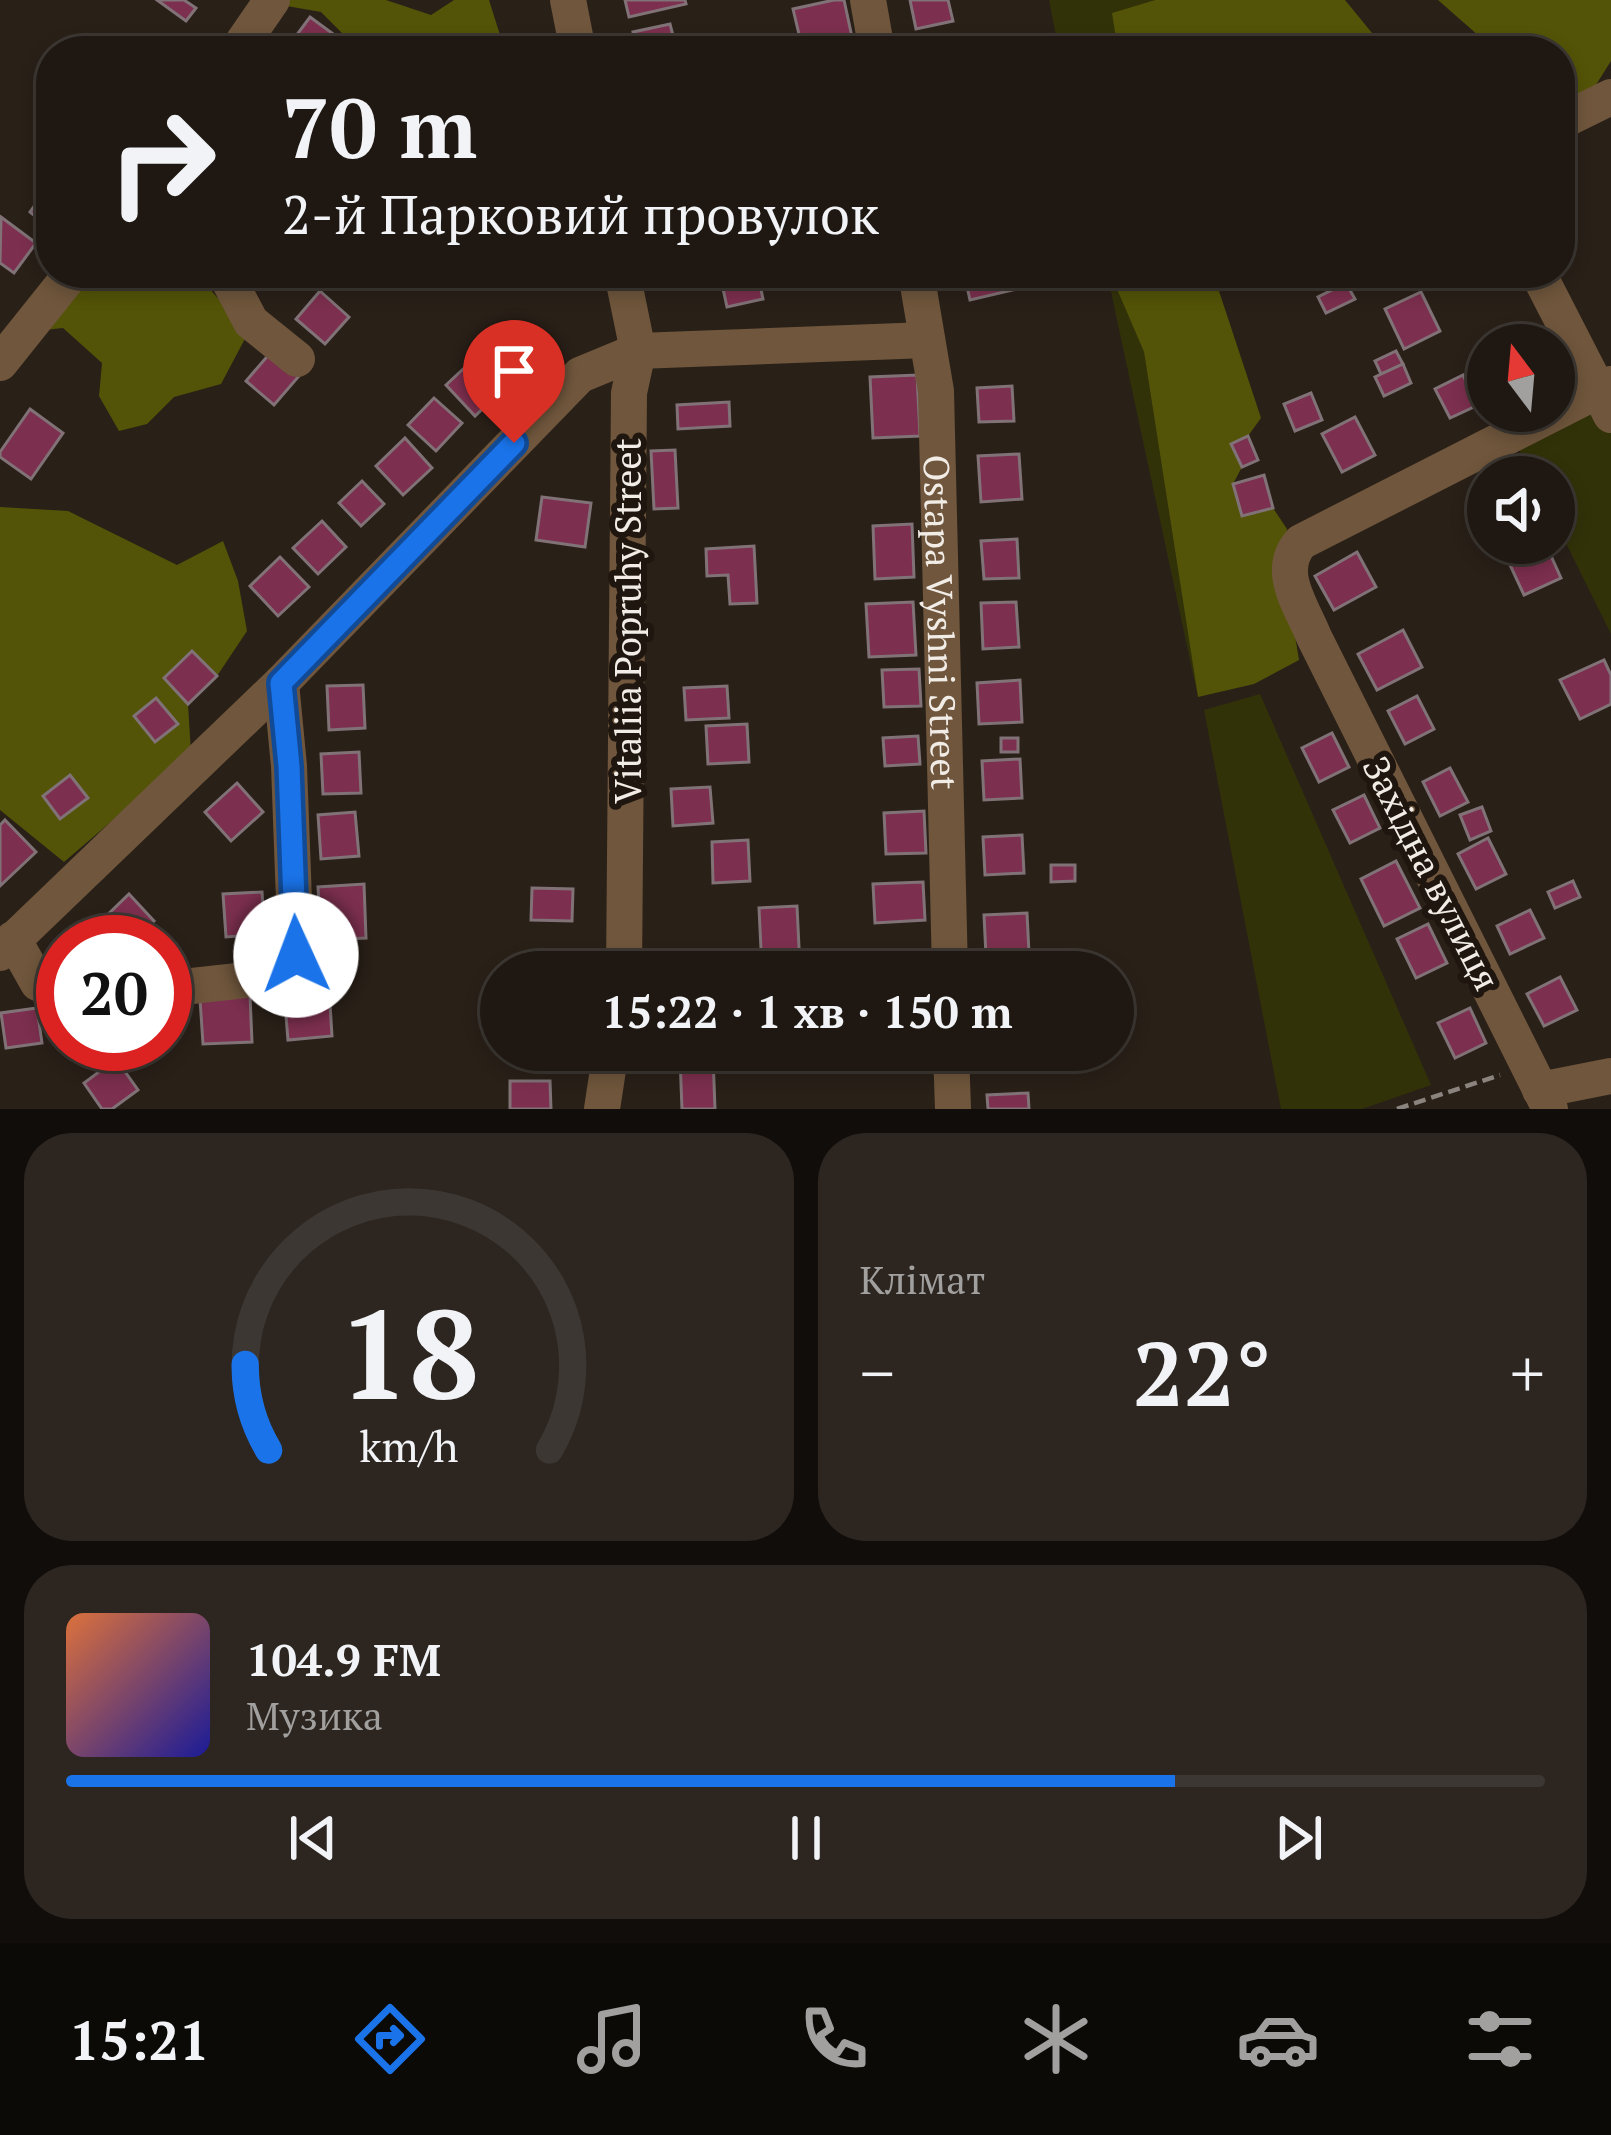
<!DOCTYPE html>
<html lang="uk">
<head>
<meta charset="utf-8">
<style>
	:root { --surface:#1f1812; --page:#2c2520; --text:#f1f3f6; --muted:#a1a09f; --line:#3c3732; --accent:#1a73e8 }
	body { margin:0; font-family:"PT Serif",serif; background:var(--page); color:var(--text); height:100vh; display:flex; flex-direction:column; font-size:45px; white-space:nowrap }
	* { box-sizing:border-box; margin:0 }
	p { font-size:39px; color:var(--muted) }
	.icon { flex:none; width:66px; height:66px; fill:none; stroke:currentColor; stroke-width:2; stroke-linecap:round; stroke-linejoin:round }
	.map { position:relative; height:1109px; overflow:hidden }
	.details { display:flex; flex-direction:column; gap:24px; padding:24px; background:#110d0a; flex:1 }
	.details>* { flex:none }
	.top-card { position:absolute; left:36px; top:36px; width:1539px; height:252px; border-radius:48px; box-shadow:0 6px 18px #0003,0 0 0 3px var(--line); background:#1f1812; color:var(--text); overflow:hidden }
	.needle { width:78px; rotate:344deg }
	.buttons { position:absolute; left:1467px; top:324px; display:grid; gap:24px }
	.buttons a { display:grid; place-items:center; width:108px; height:108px; border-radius:50%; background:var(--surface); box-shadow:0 6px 18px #0003,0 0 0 3px var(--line); font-size:60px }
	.speed { position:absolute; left:36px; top:915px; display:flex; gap:24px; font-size:60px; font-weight:700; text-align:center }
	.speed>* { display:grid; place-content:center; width:156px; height:156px; border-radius:50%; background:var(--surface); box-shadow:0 6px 18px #0003,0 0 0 3px var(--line); line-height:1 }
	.speed .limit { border:18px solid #d22; background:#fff; color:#111 }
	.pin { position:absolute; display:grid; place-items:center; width:102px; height:102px; color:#fff; margin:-123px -51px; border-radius:50% 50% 50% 0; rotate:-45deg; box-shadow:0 0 12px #0007 }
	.pin .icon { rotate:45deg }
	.me { position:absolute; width:132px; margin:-66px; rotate:358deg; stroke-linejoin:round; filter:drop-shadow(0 0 9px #0008) }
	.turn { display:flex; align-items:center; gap:42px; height:252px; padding:0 48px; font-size:54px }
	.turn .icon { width:156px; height:156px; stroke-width:2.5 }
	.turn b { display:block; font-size:84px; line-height:102px }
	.big { font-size:90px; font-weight:700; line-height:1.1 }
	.details .card { flex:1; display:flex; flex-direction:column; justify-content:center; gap:18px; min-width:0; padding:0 42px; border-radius:48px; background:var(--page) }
	.details .dial { align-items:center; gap:0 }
	.dial svg { height:312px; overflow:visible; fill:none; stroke:var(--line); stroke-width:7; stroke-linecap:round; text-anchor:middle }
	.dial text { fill:var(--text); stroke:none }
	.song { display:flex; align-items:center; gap:36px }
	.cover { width:144px; height:144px; border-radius:18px; background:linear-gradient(135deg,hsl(20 70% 55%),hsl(240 70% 35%)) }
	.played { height:12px; border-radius:6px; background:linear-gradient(90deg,var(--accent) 75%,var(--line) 75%) }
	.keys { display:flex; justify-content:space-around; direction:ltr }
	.heat { display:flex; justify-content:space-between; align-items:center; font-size:66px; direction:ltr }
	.details .tiles { flex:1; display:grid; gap:24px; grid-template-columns:1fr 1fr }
	.card:last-child { grid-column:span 2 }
	.trip { position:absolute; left:480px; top:951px; width:654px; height:120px; border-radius:60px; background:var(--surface); box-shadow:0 6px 18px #0003,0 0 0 3px var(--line); font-weight:700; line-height:120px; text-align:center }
	.tab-bar { display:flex; height:192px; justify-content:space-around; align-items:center; background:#0c0a07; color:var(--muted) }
	.tab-bar .icon { width:84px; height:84px }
	.tab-bar .current { color:var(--accent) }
	.tab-bar b { font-size:54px; color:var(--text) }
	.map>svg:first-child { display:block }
</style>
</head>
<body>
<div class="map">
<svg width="1611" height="1109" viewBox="0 0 1611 1109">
	<rect width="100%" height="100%" fill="#292018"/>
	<g fill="#323209">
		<path d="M1049 0H1155L1113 13 1118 51H1059Z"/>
		<path d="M1107 273H1110L1144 352 1198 697Z"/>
		<path d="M1611 400V634L1554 519V477H1533L1518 447Z"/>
		<path d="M1260 694 1431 1085 1362 1109H1281L1204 710Z"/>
	</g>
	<g fill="#535407">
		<path d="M286 0H386L431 15 454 0H489L505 51H336L344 35 321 12 281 5Z"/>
		<path d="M1155 0H1345L1372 33 1359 51H1118L1112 13Z"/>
		<path d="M1438 0H1611V61L1594 88 1560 106V51H1496Z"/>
		<path d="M87 273H196L248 333 221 384 174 397 147 424 119 431 99 396 102 363 63 328 44 330Z"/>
		<path d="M1110 273H1213L1261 418 1248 436 1232 444 1242 467 1233 484 1242 516 1273 508 1287 529 1283 563 1299 660 1254 684 1198 697 1144 352Z"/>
		<path d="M0 507 68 511 177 565 223 541 238 581 247 631 217 676 188 704 191 753 64 862 0 810Z"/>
	</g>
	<g fill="#7c2f4e" stroke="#807276" stroke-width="3">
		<path d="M157 0H184L196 8 186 21Z"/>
		<path d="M625 0H685L686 4 629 17Z"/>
		<path d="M834 0H844L855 51H803L793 9Z"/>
		<path d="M910 0H948L953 21 916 29Z"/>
		<path d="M310 17 336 36 325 51H291L287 48Z"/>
		<path d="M670 24 677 51H638L633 32Z"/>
		<path d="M43 194 51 200V208L41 221 30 212Z"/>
		<path d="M1 217 36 243 14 273 0 263Z"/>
		<path d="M857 273H902L903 278 861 287Z"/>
		<path d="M964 273H1009L1013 290 970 300Z"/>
		<path d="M758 276 763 299 727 307 722 284Z"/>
		<path d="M1346 283 1355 299 1326 313 1318 297Z"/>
		<path d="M320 291 349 317 325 344 296 319Z"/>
		<path d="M1421 292 1440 331 1404 349 1385 309Z"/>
		<path d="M511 324 538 352 513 376 486 348Z"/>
		<path d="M1396 351 1403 364 1381 374 1375 361Z"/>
		<path d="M271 352 299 376 274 405 246 381Z"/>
		<path d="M475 358 504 388 475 416 446 385Z"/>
		<path d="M1403 364 1411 383 1384 396 1375 377Z"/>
		<path d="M917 375 920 436 873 438 870 377Z"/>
		<path d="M1463 375 1478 405 1450 418 1435 389Z"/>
		<path d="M1012 386 1014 421 979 422 977 388Z"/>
		<path d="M1311 393 1322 420 1295 431 1284 404Z"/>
		<path d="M434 398 462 423 436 451 408 425Z"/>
		<path d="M729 402 730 426 678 429 677 405Z"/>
		<path d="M30 409 63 433 31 479 0 457V452Z"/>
		<path d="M1355 417 1375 455 1342 472 1322 434Z"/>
		<path d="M1248 436 1258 460 1242 467 1231 444Z"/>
		<path d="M405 438 432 468 403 495 376 466Z"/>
		<path d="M675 450 678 508 654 509 651 451Z"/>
		<path d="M1019 454 1022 499 981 502 978 456Z"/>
		<path d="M1264 475 1273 508 1242 516 1233 484Z"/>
		<path d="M362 481 384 504 361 526 339 503Z"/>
		<path d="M1488 488V529L1472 495Z"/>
		<path d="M542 497 591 503 585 547 536 540Z"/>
		<path d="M322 521 346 547 318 574 293 548Z"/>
		<path d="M912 524 914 577 875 579 873 526Z"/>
		<path d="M1017 539 1019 578 984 579 981 541Z"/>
		<path d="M754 546 757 603 730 604 728 575 707 576 706 549Z"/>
		<path d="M1547 547 1561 578 1524 595 1510 565Z"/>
		<path d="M1357 552 1376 587 1334 610 1315 576Z"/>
		<path d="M280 557 309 587 278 616 250 586Z"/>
		<path d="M913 602 916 655 869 657 866 604Z"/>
		<path d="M1016 602 1019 647 983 649 981 603Z"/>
		<path d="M1403 630 1422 667 1377 690 1358 654Z"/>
		<path d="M192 651 217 676 188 704 164 678Z"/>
		<path d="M1604 660 1611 675V704L1580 719 1560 680Z"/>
		<path d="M919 669 921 706 884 707 882 670Z"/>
		<path d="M1020 680 1022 722 979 724 977 683Z"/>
		<path d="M363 685 365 728 329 730 327 686Z"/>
		<path d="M727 686 729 718 686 720 684 688Z"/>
		<path d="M1417 696 1434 729 1405 744 1388 711Z"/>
		<path d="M156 698 178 724 155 742 134 716Z"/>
		<path d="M747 724 749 762 708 764 706 726Z"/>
		<path d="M1332 733 1349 767 1319 782 1302 748Z"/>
		<path d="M918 736 920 764 885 766 883 738Z"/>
		<rect x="1001" y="738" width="17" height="14"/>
		<path d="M359 752 361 793 323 794 321 754Z"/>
		<path d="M1020 759 1022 798 984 800 982 761Z"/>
		<path d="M1450 768 1468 802 1440 816 1423 782Z"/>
		<path d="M70 775 88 798 60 819 43 796Z"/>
		<path d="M237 783 263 812 231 841 205 812Z"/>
		<path d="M710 787 713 823 673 826 671 789Z"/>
		<path d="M1364 795 1380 828 1350 843 1333 810Z"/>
		<path d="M1482 807 1491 831 1470 840 1460 815Z"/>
		<path d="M924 811 926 853 886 854 884 813Z"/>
		<path d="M355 812 359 856 321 859 318 815Z"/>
		<path d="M5 820 36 852 0 886V825Z"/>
		<path d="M1022 835 1024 873 985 875 983 837Z"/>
		<path d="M1488 838 1506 874 1476 889 1458 854Z"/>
		<path d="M748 840 750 881 713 883 712 842Z"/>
		<path d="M1396 861 1420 908 1384 926 1361 879Z"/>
		<path d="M1051 865H1075V881L1051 882Z"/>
		<path d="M1573 881 1580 897 1555 908 1548 892Z"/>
		<path d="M923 882 925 920 875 923 873 884Z"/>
		<path d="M364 884 366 938 321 940 318 887Z"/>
		<path d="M532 888 573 889 572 921 531 920Z"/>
		<path d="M262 892 265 934 226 937 223 894Z"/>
		<path d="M129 894 154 921 132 942H113L97 925Z"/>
		<path d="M797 906 800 968 762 970 759 908Z"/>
		<path d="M1530 910 1544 938 1510 954 1497 926Z"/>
		<path d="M1027 913 1029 953 986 956 984 915Z"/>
		<path d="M1428 924 1447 963 1416 978 1397 939Z"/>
		<path d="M917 956 918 972H876V958Z"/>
		<path d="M1560 977 1577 1010 1544 1026 1527 994Z"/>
		<path d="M329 988 332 1036 288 1040 284 992Z"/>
		<path d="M250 996 252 1042 203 1044 200 999Z"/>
		<path d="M37 1008 42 1043 6 1048 1 1013Z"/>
		<path d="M1470 1008 1486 1043 1455 1058 1438 1023Z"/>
		<path d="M870 1050H918L919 1069 871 1071Z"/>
		<path d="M713 1056 715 1109H682L680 1058Z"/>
		<path d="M116 1059 138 1090 112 1109H102L84 1083Z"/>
		<path d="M510 1081H550L551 1109H510Z"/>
		<path d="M1028 1093 1029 1109H988L987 1095Z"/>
	</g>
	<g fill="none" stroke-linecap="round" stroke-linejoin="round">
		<path stroke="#8b837d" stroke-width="4.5" stroke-dasharray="12 6" stroke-linecap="butt" d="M1397 1109 1500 1075"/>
		<g stroke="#6f563c" stroke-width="36">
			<path d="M568 0 578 51"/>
			<path d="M868 0 877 51"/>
			<path d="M237 51 272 0"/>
			<path d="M1560 122 1611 97"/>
			<path d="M225 273 251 322 297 359"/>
			<path d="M622 273 638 351 629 393 624 972"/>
			<path id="s1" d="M916 273 936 391 950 972"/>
			<path d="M1538 273 1611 415"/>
			<path d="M0 363 72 273"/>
			<path d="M13 939 38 983 63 994"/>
			<path d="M0 953 281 683 580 375 638 351 927 340"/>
			<path d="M165 989 263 978 284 973 296 955 289 766 281 683"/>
			<path d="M951 1050 953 1109"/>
			<path d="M1540 1090 1611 1076"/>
			<path d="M602 1109 611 1050"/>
			<path d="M1550 1109 1314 637C1301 605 1275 571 1301 542L1611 384"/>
		</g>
	</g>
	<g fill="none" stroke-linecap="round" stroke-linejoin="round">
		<defs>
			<path id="route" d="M296 955 289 766 281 683 514 443"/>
		</defs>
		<use href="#route" stroke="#114b97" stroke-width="30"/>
		<use href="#route" stroke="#1a73e8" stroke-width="21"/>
	</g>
	<g text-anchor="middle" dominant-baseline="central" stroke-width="12" stroke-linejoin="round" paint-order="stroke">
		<g font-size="36" fill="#f2ece7" stroke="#1f170f">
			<text transform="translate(627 621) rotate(-90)">Vitaliia Popruhy Street</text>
			<text stroke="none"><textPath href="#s1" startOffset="351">Ostapa Vyshni Street</textPath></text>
			<text transform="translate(1432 873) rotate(63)">Західна вулиця</text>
		</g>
	</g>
</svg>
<div class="buttons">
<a><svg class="needle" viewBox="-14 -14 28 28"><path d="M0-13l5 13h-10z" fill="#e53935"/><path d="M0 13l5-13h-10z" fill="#a1a09f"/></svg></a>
<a><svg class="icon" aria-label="sound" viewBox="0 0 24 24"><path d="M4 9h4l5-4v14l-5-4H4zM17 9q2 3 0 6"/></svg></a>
</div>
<div class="speed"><div class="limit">20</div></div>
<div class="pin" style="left:514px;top:443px;background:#d93025"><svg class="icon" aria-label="arrive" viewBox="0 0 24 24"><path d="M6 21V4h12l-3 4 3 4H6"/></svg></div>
<svg class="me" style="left:296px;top:955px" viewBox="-20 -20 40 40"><circle r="19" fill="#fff"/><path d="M0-13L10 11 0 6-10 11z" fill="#1a73e8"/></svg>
<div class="trip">15:22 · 1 хв · 150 m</div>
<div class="top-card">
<div class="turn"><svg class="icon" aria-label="right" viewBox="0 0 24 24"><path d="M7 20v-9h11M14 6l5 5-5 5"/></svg><div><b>70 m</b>2-й Парковий провулок</div></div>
</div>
</div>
<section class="details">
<div class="tiles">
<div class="card dial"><svg viewBox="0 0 100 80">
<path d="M14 69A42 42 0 1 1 86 69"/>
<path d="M14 69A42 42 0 0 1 8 47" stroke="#1a73e8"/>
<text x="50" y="56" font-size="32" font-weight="700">18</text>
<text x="50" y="72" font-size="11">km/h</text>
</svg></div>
<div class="card"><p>Клімат</p>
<div class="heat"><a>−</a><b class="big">22°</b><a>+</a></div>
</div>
<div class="card">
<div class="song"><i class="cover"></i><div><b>104.9 FM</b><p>Музика</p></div></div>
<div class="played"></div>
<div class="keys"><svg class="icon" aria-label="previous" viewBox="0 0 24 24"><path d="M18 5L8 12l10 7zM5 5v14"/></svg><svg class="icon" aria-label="pause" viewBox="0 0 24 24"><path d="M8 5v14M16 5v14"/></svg><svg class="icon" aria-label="next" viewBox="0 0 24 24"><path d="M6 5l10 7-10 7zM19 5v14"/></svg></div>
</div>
</div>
</section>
<nav class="tab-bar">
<b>15:21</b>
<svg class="icon current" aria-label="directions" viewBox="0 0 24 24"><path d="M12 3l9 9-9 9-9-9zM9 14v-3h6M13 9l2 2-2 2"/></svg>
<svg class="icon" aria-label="music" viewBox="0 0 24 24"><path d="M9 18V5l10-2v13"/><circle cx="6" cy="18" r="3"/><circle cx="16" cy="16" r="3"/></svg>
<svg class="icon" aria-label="phone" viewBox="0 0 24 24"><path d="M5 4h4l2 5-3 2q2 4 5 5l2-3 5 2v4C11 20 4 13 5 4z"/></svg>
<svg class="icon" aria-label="climate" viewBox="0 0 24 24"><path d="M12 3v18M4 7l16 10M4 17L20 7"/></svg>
<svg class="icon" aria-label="car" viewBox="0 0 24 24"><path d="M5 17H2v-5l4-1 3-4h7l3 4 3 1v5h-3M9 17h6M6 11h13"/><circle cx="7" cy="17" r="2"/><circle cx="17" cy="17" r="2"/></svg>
<svg class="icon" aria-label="filters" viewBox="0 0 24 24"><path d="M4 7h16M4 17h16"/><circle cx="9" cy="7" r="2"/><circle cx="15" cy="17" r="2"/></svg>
</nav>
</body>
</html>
